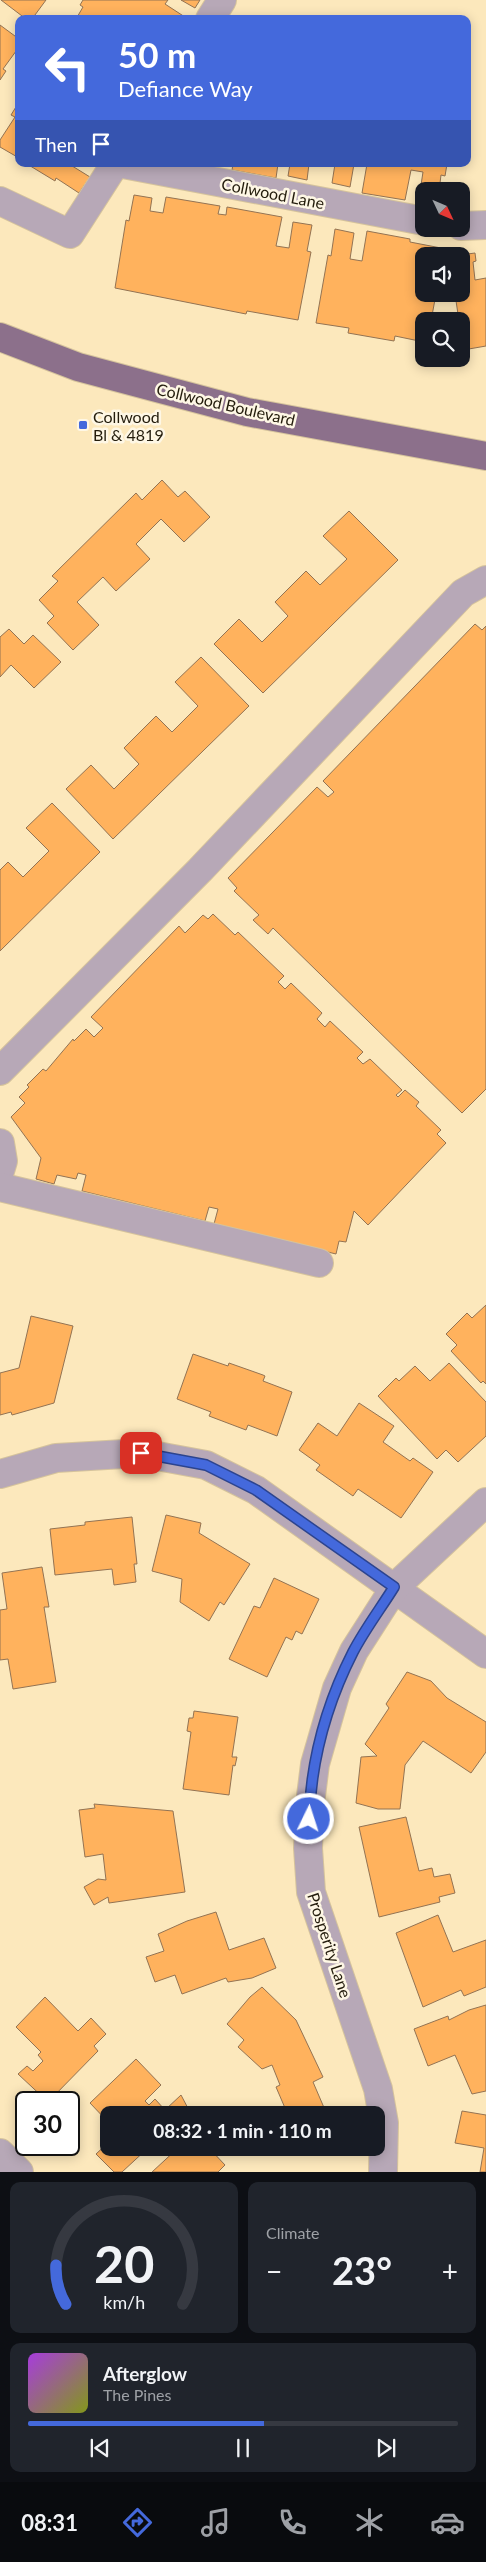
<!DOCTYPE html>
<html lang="en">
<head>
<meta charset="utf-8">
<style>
	:root { --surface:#171b24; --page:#20242c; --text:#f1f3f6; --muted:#9ea1a6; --line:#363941; --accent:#4469dc }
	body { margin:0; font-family:Lato,sans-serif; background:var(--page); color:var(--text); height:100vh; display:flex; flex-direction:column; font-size:19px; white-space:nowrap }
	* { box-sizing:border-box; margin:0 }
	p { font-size:16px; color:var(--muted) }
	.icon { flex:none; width:28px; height:28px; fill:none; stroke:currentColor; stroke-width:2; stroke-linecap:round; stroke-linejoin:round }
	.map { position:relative; height:2172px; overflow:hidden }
	.side { display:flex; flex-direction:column; gap:10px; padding:10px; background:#0d0f14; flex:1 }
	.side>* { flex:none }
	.banner { position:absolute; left:15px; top:15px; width:456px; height:152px; border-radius:10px; box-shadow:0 2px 12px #0003; background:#4469dc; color:#fff; overflow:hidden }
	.needle { width:32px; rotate:134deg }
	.controls { position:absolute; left:415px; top:182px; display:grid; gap:10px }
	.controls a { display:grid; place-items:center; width:55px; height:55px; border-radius:10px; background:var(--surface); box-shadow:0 2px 12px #0003; font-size:25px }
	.speed { position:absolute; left:15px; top:2091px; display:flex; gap:10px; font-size:25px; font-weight:700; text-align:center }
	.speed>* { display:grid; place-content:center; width:65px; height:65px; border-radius:50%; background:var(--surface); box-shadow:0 2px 12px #0003; line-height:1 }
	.speed .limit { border:2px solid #111; border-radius:8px; background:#fff; color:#111 }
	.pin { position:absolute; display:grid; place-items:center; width:42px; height:42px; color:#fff; margin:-21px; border-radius:10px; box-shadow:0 2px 8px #0006 }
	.me { position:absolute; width:55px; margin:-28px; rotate:4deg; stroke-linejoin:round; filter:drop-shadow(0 0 4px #0008) }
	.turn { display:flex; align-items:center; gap:18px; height:105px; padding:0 20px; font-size:22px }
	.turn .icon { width:65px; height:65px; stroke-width:2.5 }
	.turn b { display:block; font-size:35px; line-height:42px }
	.then { display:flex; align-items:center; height:48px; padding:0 20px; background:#0003; gap:10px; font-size:19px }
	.big { font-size:38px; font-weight:700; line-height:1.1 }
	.side .card { flex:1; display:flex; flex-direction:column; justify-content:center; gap:8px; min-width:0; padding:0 18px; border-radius:10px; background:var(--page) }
	.side .dial { align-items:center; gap:0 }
	.dial svg { height:130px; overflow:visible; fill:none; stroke:var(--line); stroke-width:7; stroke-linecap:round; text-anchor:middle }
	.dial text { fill:var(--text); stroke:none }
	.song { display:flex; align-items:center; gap:15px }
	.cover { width:60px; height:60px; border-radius:8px; background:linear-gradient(135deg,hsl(280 70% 55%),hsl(70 70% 35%)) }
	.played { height:5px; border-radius:2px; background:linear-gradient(90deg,var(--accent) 55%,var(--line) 55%) }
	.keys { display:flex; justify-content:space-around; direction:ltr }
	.heat { display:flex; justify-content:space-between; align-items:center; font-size:28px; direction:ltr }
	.side .tiles { flex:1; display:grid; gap:10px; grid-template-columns:1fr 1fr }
	.card:last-child { grid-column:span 2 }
	.trip { position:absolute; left:100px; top:2106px; width:285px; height:50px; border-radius:10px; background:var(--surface); box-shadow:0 2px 12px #0003; font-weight:700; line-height:50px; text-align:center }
	.tab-bar { display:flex; height:80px; justify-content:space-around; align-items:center; background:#090b0e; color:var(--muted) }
	.tab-bar .icon { width:35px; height:35px }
	.tab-bar .on { color:var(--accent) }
	.tab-bar b { font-size:22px; color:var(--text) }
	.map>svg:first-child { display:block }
</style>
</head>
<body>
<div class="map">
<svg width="486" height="2172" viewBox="0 0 486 2172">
	<rect width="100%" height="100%" fill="#fce8bc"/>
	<g fill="#ffb25d" stroke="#937353">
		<path d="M1 0H46L32 19H26Z"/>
		<path d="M83 0H168L165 4 188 19H76L83 7 80 5Z"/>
		<path d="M181 0H200L195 8Z"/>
		<path d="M0 25 19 39V47L3 69 6 71 0 80Z"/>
		<path d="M19 102V158L0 147V140L15 117 11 115Z"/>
		<path d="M27 164H69L90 177 79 193 56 178 55 181Z"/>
		<path d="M233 164H278L276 178 232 170Z"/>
		<path d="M290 164H309L307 180 288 176Z"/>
		<path d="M335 164H354L350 187 332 183Z"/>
		<path d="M367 164H447L445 176 441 175 439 191H424V199L419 198 423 172 411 170 405 200 362 193Z"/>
		<path d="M134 195 152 198 150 211 163 213 166 197 220 206 218 214 226 215 227 207 282 217 276 246 289 248 293 222 312 225 307 251 311 252 298 320 247 311 246 314 115 288 126 220 129 221Z"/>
		<path d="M335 229 354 233 350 259 362 261 367 231 410 239V242L441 248 439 256H424V294H436L431 321H424V342L395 336 394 341 348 333 349 328 316 323 328 255 331 256Z"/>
		<path d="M475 253 476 261 473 262 475 280 486 278V346L463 350 461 321H459L455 294H461V256H453Z"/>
		<path d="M162 480 178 497 185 491 210 517 184 542 161 519 136 544 150 559 116 591 103 577 77 602 99 625 73 650 47 623 54 616 39 600 58 581 52 576 136 493 142 500Z"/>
		<path d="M349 511 398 560 263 693 214 644 239 619 262 642 288 616 275 602 306 571 320 585 347 559 323 536Z"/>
		<path d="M475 624 482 630 486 626V1089L462 1113 273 928 268 934 253 920 259 915 234 891 237 888 228 878 317 787 328 797 334 792 323 781Z"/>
		<path d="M9 629 24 644 33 635 61 662 34 688 11 665 0 677V637Z"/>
		<path d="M201 657 249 706 113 839 66 789 91 765 114 789 139 764 124 748 156 716 172 732 198 706 175 682Z"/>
		<path d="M52 803 100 852 0 951V870L8 862 23 877 49 851 26 828Z"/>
		<path d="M213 914 235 935 238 932 284 976 278 982 285 989 291 983 322 1013 317 1019 325 1027 330 1021 363 1052 357 1058 363 1064 370 1059 402 1090 396 1095 398 1097 405 1090 419 1102 416 1106 441 1130 437 1134 446 1143 368 1225 354 1211 346 1242 339 1241 336 1254 214 1224 218 1209 209 1207 205 1221 82 1191 86 1175 78 1173 76 1179 57 1175 54 1184 36 1179 41 1158 11 1117 25 1103 19 1097 29 1087 27 1085 43 1069 46 1071 73 1039 74 1041 86 1029 94 1037 103 1028 91 1017 179 926 185 933 203 915 208 919Z"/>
		<path d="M486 1305V1384L483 1381 481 1383 451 1351 457 1345 446 1334 467 1313 472 1318Z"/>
		<path d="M31 1316 73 1326 54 1403 12 1415 11 1412 0 1415V1373L19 1368Z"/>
		<path d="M193 1354 228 1366 229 1363 263 1375 265 1376 263 1381 292 1392 277 1436 248 1425 246 1430 209 1416 211 1412 177 1399Z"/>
		<path d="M449 1363 486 1402V1436L458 1462 446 1450 437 1459 378 1396 396 1378 399 1381 415 1366 430 1381Z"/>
		<path d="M359 1403 394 1426 383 1442 410 1461 413 1458 433 1472 401 1518 358 1489 353 1496 316 1470 320 1465 299 1450 318 1423 337 1436Z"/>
		<path d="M166 1515 201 1523 199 1533 250 1564 224 1605 220 1602 209 1621 180 1602 182 1579 152 1571Z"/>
		<path d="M132 1517 137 1564H134L136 1582 114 1585 112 1569 55 1575 50 1529 85 1525V1522Z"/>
		<path d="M42 1567 49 1607H44L56 1682 13 1689 8 1659 0 1660V1610L7 1609 2 1573Z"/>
		<path d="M274 1578 319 1599 302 1634 296 1631 292 1640 286 1637 267 1677 229 1659 254 1606 260 1608Z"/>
		<path d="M407 1672 431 1681 447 1698 486 1722V1752L471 1773 423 1741 405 1765 400 1809H378L356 1803 361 1757 377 1756 365 1744 389 1708 386 1704Z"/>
		<path d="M194 1711 238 1717 232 1757H237L235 1766 233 1765 229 1795 183 1789 191 1732 187 1731 189 1718H193Z"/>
		<path d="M94 1804 173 1811 185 1892 109 1903 108 1897 94 1905 84 1887 98 1879 106 1880 103 1854 85 1857 79 1810 95 1808Z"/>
		<path d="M406 1817 419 1871 432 1868 434 1877 450 1874 455 1893 439 1897 440 1902 379 1917 359 1827Z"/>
		<path d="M216 1912 229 1950 264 1938 276 1968 252 1978 228 1982 226 1978 182 1994 175 1975 155 1982 146 1957 164 1951 158 1934 187 1921Z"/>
		<path d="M438 1915 453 1952 486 1940V1987L464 1996 461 1990 423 2007 396 1933Z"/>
		<path d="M262 1987 296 2020 323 2077 313 2082 325 2110 317 2115H288L276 2087 280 2085 272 2065 262 2069 238 2047 244 2040 227 2024 250 1997Z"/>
		<path d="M45 1997 78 2031 91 2018 106 2034 94 2046 98 2051 48 2102 18 2074 27 2066 33 2071 43 2061 38 2055 41 2052 16 2027Z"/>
		<path d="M486 2005V2091L472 2094 455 2055 428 2066 414 2029 448 2016 449 2020 469 2010Z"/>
		<path d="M136 2059 161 2085 145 2101 149 2105 155 2099 165 2110 181 2095 191 2114 109 2115V2123L90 2103Z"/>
		<path d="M462 2111 486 2115V2172H480L484 2148 455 2143Z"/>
		<path d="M109 2142V2148H148L122 2172H114L96 2154Z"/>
		<path d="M178 2148H209L225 2165 218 2172H152Z"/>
	</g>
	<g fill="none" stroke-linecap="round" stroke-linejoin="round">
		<defs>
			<g id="minor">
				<path d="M210 19 222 0"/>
				<path d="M123 164 424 221"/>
				<path d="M0 201 70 234 115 164"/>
				<path d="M461 226 486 225"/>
				<path d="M0 1071 200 870 463 593 486 580"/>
				<path d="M0 1143 3 1161 0 1171"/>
				<path d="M0 1187 319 1263"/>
				<path d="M0 1474 56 1458 141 1453 206 1465 256 1490 486 1654"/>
				<path d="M0 2153 19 2172"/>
				<path d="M383 2172 384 2123 378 2089 311 1892 308 1848 310 1804 315 1764 337 1688 354 1651 395 1587 486 1502"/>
			</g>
			<path id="major" d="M0 337 78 367 247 412 486 456"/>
		</defs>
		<use href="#minor" stroke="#d5c39c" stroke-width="30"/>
		<use href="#major" stroke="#d5c39c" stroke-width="30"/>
		<use href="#minor" stroke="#b7a8b7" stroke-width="28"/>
		<use href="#major" stroke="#8c708b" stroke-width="28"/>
	</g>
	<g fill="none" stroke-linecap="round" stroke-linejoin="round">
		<defs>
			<path id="route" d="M141 1453 206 1465 256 1490 394 1587C381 1608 365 1629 353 1652 327 1703 311 1761 309 1819"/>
		</defs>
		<use href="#route" stroke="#2c448f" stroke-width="12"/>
		<use href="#route" stroke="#4469dc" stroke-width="9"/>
	</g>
	<rect fill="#4469dc" stroke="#fef7e5" stroke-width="2" x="78" y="420" width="10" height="10" rx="2.5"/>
	<g text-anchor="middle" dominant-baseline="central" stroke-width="5" stroke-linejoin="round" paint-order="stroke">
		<g font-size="16" fill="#231c0c" stroke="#fef7e5">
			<text transform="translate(273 193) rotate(11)">Collwood Lane</text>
			<text transform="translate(226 404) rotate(13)">Collwood Boulevard</text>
			<text transform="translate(330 1945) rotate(72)">Prosperity Lane</text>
		</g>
		<g font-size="16" fill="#231c0c" stroke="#fef7e5" text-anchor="start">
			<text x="93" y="416">Collwood<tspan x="93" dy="18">Bl &amp; 4819</tspan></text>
		</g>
	</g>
</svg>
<div class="controls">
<a><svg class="needle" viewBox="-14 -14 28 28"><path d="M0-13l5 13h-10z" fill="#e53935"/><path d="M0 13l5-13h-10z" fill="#9ea1a6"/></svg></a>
<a><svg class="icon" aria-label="sound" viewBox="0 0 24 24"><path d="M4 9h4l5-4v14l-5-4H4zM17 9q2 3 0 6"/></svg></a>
<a><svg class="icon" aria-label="search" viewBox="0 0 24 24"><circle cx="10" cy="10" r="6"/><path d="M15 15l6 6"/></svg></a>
</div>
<div class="speed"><div class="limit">30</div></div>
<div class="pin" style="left:141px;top:1453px;background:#d93025"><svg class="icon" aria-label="arrive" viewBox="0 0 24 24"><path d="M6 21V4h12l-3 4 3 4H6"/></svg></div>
<svg class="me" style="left:309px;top:1819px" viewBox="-20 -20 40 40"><circle r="17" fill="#4469dc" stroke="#fff" stroke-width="3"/><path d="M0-11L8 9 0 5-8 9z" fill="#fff"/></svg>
<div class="trip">08:32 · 1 min · 110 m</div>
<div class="banner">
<div class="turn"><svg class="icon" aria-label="left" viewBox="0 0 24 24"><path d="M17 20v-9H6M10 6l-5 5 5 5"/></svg><div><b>50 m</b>Defiance Way</div></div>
<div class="then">Then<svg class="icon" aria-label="arrive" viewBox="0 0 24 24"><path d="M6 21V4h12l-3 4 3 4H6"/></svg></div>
</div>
</div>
<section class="side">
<div class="tiles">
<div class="card dial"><svg viewBox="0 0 100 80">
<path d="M14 69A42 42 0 1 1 86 69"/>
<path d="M14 69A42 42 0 0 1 8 45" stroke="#4469dc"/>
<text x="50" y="56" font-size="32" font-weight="700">20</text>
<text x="50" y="72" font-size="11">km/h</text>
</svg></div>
<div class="card"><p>Climate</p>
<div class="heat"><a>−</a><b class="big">23°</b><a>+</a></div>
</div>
<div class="card">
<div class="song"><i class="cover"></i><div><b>Afterglow</b><p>The Pines</p></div></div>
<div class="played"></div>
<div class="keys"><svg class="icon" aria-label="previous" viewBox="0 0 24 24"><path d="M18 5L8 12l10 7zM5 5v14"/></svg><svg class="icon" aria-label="pause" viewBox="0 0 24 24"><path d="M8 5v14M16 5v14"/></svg><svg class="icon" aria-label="next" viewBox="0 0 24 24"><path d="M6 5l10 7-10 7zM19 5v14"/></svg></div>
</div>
</div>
</section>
<nav class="tab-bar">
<b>08:31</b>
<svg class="icon on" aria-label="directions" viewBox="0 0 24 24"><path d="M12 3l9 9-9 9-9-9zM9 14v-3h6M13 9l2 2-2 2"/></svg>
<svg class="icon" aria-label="music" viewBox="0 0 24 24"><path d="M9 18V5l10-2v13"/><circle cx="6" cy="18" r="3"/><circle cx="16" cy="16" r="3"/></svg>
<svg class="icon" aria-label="phone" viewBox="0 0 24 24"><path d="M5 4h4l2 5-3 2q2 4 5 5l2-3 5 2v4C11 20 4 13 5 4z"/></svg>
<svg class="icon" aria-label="climate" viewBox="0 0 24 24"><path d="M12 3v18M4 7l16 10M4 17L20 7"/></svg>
<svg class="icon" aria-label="car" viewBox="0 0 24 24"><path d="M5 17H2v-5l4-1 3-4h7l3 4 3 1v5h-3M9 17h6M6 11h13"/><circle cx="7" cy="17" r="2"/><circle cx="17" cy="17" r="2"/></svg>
</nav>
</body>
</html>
